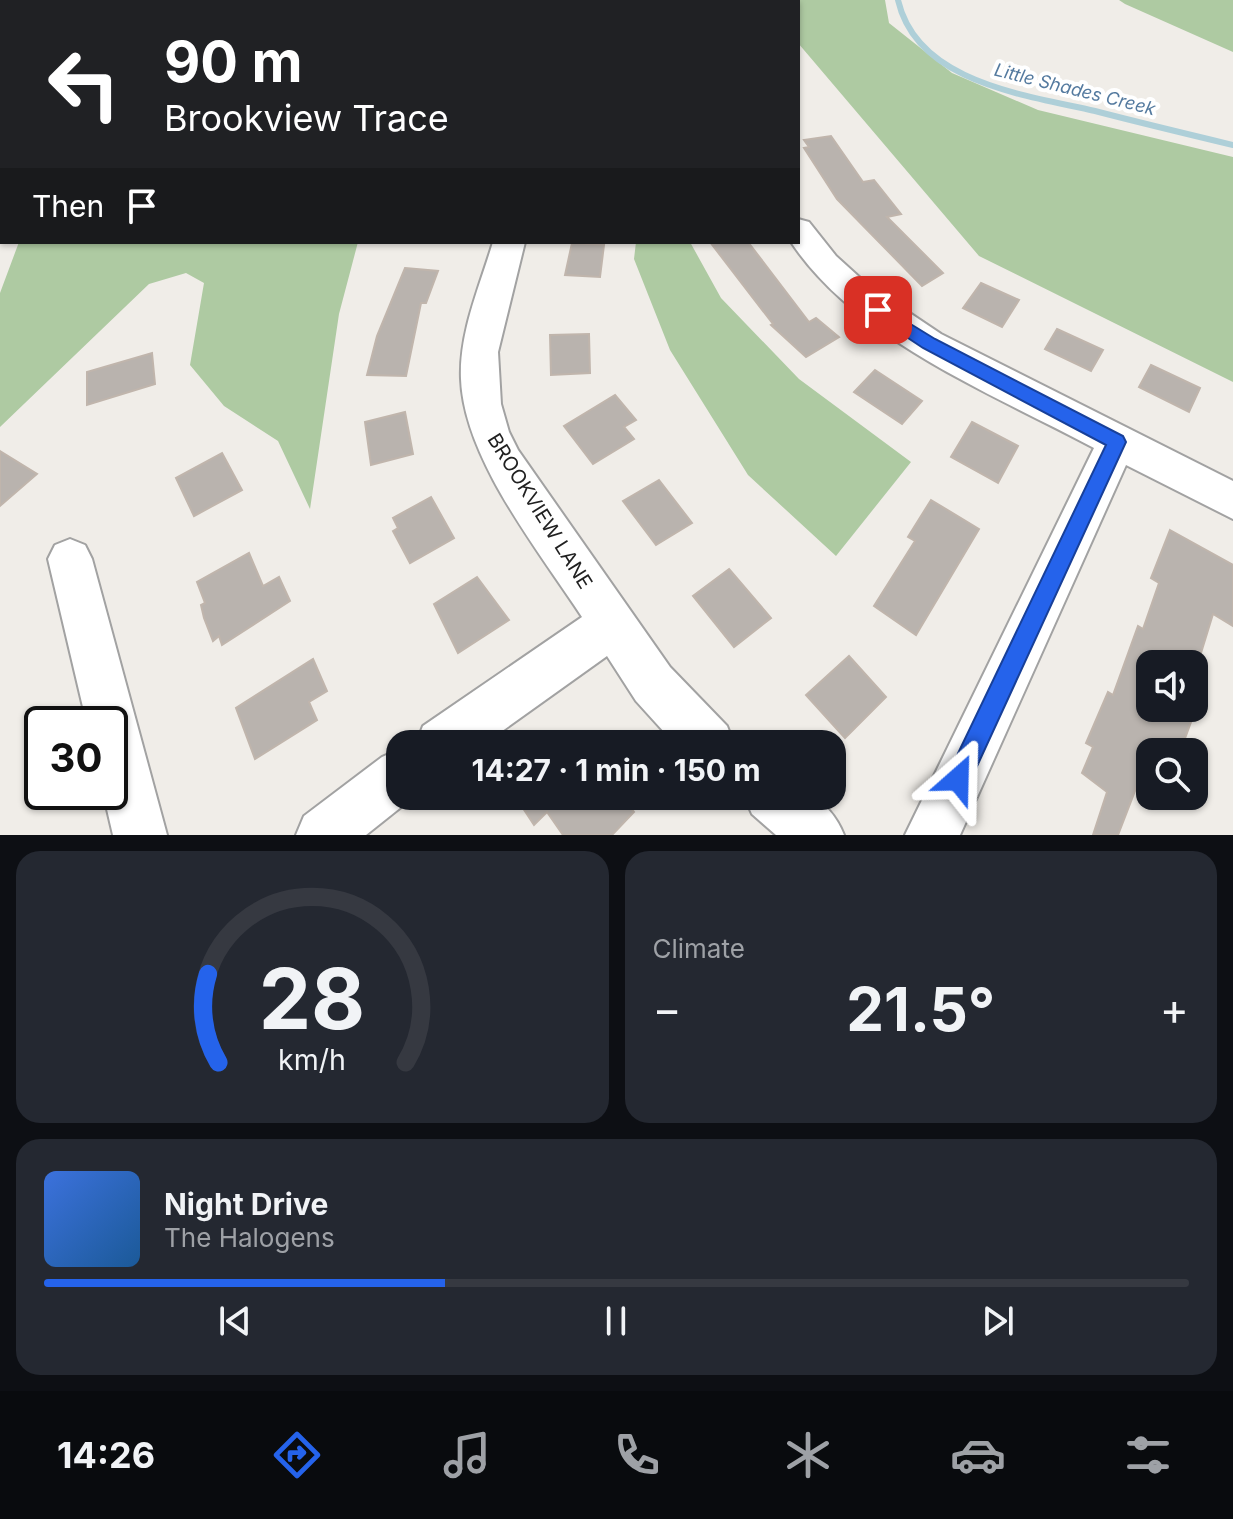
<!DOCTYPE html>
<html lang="en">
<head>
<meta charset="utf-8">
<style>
	:root { --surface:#171b24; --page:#242831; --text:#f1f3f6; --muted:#9ea1a6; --line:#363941; --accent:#2563eb }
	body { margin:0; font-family:Inter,sans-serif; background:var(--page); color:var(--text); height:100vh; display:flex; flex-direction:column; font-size:30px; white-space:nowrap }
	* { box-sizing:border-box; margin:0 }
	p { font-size:26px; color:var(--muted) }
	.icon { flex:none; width:44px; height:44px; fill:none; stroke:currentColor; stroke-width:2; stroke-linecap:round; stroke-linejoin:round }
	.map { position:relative; height:835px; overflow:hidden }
	.side { display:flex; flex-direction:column; gap:16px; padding:16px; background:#0d0f14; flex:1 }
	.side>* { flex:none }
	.hud { position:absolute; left:0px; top:0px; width:800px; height:244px; box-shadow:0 2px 6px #0004; background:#202124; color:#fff; overflow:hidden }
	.buttons { position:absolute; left:1136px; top:650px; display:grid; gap:16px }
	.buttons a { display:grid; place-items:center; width:72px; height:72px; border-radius:16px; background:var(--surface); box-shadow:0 2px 6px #0004; font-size:40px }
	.speed { position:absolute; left:24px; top:706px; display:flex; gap:16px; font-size:40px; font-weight:700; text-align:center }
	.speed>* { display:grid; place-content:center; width:104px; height:104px; border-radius:50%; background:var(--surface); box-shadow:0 2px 6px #0004; line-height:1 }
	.speed .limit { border:4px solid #111; border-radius:12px; background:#fff; color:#111 }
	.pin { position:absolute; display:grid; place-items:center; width:68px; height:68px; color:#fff; margin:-34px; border-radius:16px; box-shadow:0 4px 12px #0006 }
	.me { position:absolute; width:88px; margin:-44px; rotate:25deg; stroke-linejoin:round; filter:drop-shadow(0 0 6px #0008) }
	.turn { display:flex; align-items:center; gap:28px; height:168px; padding:0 32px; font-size:36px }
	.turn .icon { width:104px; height:104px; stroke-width:2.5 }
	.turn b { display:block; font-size:56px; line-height:68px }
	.then { display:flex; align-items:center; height:76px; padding:0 32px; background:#0003; gap:16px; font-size:30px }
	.big { font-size:60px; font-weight:700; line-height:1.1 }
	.side .card { flex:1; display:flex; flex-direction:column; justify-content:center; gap:12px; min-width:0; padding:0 28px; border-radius:24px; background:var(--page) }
	.side .dial { align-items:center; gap:0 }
	.dial svg { height:208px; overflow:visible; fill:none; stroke:var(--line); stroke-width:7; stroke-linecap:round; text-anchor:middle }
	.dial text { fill:var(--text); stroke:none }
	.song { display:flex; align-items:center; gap:24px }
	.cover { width:96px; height:96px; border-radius:12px; background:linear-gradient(135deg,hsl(220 70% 55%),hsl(210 70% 35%)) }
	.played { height:8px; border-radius:4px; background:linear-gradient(90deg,var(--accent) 35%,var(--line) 35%) }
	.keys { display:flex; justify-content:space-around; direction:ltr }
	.heat { display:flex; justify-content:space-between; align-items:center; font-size:44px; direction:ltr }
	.side .tiles { flex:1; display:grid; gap:16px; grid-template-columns:1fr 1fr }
	.card:last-child { grid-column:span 2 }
	.trip { position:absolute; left:386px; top:730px; width:460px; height:80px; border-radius:24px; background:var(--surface); box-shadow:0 2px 6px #0004; font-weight:700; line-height:80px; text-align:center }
	.menu { display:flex; height:128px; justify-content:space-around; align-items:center; background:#090b0e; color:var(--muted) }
	.menu .icon { width:56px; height:56px }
	.menu .current { color:var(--accent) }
	.menu b { font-size:36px; color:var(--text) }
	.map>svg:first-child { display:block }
</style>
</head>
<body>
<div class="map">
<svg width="1233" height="835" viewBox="0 0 1233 835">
	<rect width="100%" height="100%" fill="#f0ede8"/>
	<g fill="#aecaa2">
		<path d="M762 0H885L889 23 952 73 1038 110 1233 157V382L979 256 798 43V2Z"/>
		<path d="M1119 0H1233V52L1125 4Z"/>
		<path d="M19 242H358L339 314 310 509 278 441 224 406 190 365 204 283 186 273 149 284 0 427V293Z"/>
		<path d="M636 242H690L721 298 799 379 911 462 836 556 748 475 670 350 634 259Z"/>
	</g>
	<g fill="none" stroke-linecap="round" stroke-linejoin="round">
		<path stroke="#aecfd8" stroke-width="6" d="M898 0C917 83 1026 95 1095 111 1141 123 1187 134 1233 145"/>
	</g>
	<g fill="#b9b3ae" stroke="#c0b5ac" stroke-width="2" fill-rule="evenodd">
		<path d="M831 136 863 182 874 180 901 214 887 217 943 273 922 286 837 199 804 148 809 147 804 140Z"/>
		<path d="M710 242H748L809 322 816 318 839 337 806 357 771 325 773 324Z"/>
		<path d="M572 243 604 245 600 277 565 275Z"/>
		<path d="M405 268 438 271 426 303H421L406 376 367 375 377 336Z"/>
		<path d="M981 283 1019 300 1002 327 963 308Z"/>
		<path d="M1057 329 1103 350 1091 371 1045 349Z"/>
		<path d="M589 334 590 373 551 375 550 335Z"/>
		<path d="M152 353 155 384 87 405V372Z"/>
		<path d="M1151 365 1200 388 1189 412 1139 387Z"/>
		<path d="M875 370 922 401 902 424 854 392Z"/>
		<path d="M615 395 636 420 624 427 634 439 593 464 564 426Z"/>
		<path d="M405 412 413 454 371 465 365 422Z"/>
		<path d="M972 422 1018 446 998 483 951 457Z"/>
		<path d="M0 451 37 474 0 506Z"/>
		<path d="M222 453 242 490 194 516 176 478Z"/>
		<path d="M659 480 692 523 656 545 623 501Z"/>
		<path d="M431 497 454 538 410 563 393 531 398 528 393 518Z"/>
		<path d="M931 500 979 529 916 635 874 606 915 541 908 537Z"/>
		<path d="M1170 530 1233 565V626L1213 614 1197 666 1205 671 1199 689 1202 692 1180 752H1150L1118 835H1093L1107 792 1082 773 1093 747 1086 743 1108 692 1113 695 1138 626 1143 629 1159 583 1151 578ZM1150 664H1194V708H1150Z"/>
		<path d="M249 553 263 586 279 577 290 601 222 645 219 636 213 641 204 618 201 605 205 603 197 582Z"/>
		<path d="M729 569 771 618 734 647 693 596Z"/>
		<path d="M477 577 509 620 458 653 434 604Z"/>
		<path d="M849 656 886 697 845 738 806 695Z"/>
		<path d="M313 659 327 691 309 702 317 720 255 759 236 708Z"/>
		<path d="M515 796H621L634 812 612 835H563L547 812 534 825Z"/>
	</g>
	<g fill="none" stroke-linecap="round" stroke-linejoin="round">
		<defs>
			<g id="minor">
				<path d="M621 0H643L644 2H622Z"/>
				<path d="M798 219 809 222 836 256 868 285 941 334 1233 481V519L1126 465 960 835H905L1094 448C993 394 856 340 791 242H798Z"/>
				<path d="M493 242H525L498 352 501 404 509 432 518 450 670 667 727 726 734 744H675L636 701 607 656 484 744H416L423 726 582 617C539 551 464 459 461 379 459 332 480 286 493 242Z"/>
				<path d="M70 539 85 545 92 559 167 835H113L103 792H110V724H87L48 559 55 545Z"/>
				<path d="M400 749V796H415L366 835H296L304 816 382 757Z"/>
				<path d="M744 796C790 796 823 784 844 835H776L752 814Z"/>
			</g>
			<g id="highway">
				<path d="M134 0H162L133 2Z"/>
				<path d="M195 0H223L194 2Z"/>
				<path d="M0 93H2L0 112Z"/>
				<path d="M2 145V165L0 166V146Z"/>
			</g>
		</defs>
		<use href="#minor" stroke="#a2a2a2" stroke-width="4"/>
		<use href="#highway" stroke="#c73c6c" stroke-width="4"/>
		<use href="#minor" fill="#fff" fill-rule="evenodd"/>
		<use href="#highway" fill="#dd9aa7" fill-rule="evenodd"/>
	</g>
	<path fill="#2563eb" stroke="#184099" stroke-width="2" d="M878 304 935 339 1123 436 1126 442 967 788 958 791 950 788 946 779 950 770 1106 445 923 348 872 314V306Z"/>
	<g text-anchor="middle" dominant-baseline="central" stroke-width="8" stroke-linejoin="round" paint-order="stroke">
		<g font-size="18" font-style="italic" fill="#547a9f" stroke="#fff">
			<text transform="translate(1075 89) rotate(14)">Little Shades Creek</text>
		</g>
		<g font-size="20" fill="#212121" stroke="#fff">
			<text transform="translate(540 511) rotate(58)">BROOKVIEW LANE</text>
		</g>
	</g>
</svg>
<div class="buttons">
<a><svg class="icon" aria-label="sound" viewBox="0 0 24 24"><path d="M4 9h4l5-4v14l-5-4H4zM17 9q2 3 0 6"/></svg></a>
<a><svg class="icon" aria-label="search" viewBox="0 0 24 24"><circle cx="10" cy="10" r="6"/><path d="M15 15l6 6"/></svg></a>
</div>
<div class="speed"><div class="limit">30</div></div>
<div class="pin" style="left:878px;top:310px;background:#d93025"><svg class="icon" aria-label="arrive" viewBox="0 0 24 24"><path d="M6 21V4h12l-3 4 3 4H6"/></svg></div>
<svg class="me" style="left:958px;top:779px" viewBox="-20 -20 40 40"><path d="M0-17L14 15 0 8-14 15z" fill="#2563eb" stroke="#fff" stroke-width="4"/></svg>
<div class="trip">14:27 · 1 min · 150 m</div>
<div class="hud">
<div class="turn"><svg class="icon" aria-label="left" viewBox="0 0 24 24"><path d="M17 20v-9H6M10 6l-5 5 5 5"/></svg><div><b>90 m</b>Brookview Trace</div></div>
<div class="then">Then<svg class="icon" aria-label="arrive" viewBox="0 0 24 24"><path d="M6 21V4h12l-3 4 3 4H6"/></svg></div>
</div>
</div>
<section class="side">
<div class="tiles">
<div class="card dial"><svg viewBox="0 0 100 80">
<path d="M14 69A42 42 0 1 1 86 69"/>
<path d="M14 69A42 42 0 0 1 10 35" stroke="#2563eb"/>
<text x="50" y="56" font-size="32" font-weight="700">28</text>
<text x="50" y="72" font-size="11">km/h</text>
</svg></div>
<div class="card"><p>Climate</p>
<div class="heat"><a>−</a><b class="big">21.5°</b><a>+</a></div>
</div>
<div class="card">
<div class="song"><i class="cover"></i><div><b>Night Drive</b><p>The Halogens</p></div></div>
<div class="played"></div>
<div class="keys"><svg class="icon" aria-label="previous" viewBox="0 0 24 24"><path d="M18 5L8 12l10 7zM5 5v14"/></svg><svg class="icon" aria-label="pause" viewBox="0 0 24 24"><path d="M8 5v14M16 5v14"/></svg><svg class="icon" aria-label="next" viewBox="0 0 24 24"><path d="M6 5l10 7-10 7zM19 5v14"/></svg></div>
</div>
</div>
</section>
<nav class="menu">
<b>14:26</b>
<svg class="icon current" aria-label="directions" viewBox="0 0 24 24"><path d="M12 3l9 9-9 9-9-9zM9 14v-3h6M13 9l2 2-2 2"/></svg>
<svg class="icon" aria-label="music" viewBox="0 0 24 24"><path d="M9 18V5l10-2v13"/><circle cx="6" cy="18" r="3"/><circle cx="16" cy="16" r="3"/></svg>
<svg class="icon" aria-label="phone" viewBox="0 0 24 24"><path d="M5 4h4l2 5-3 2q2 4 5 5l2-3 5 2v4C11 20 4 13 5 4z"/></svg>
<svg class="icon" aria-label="climate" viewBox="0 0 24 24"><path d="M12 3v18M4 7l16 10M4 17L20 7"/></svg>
<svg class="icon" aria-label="car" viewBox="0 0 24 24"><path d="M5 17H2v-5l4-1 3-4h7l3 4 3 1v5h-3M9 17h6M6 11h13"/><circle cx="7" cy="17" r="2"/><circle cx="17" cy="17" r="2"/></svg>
<svg class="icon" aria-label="filters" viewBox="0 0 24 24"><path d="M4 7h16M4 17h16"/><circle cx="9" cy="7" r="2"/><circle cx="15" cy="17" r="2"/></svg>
</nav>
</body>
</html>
